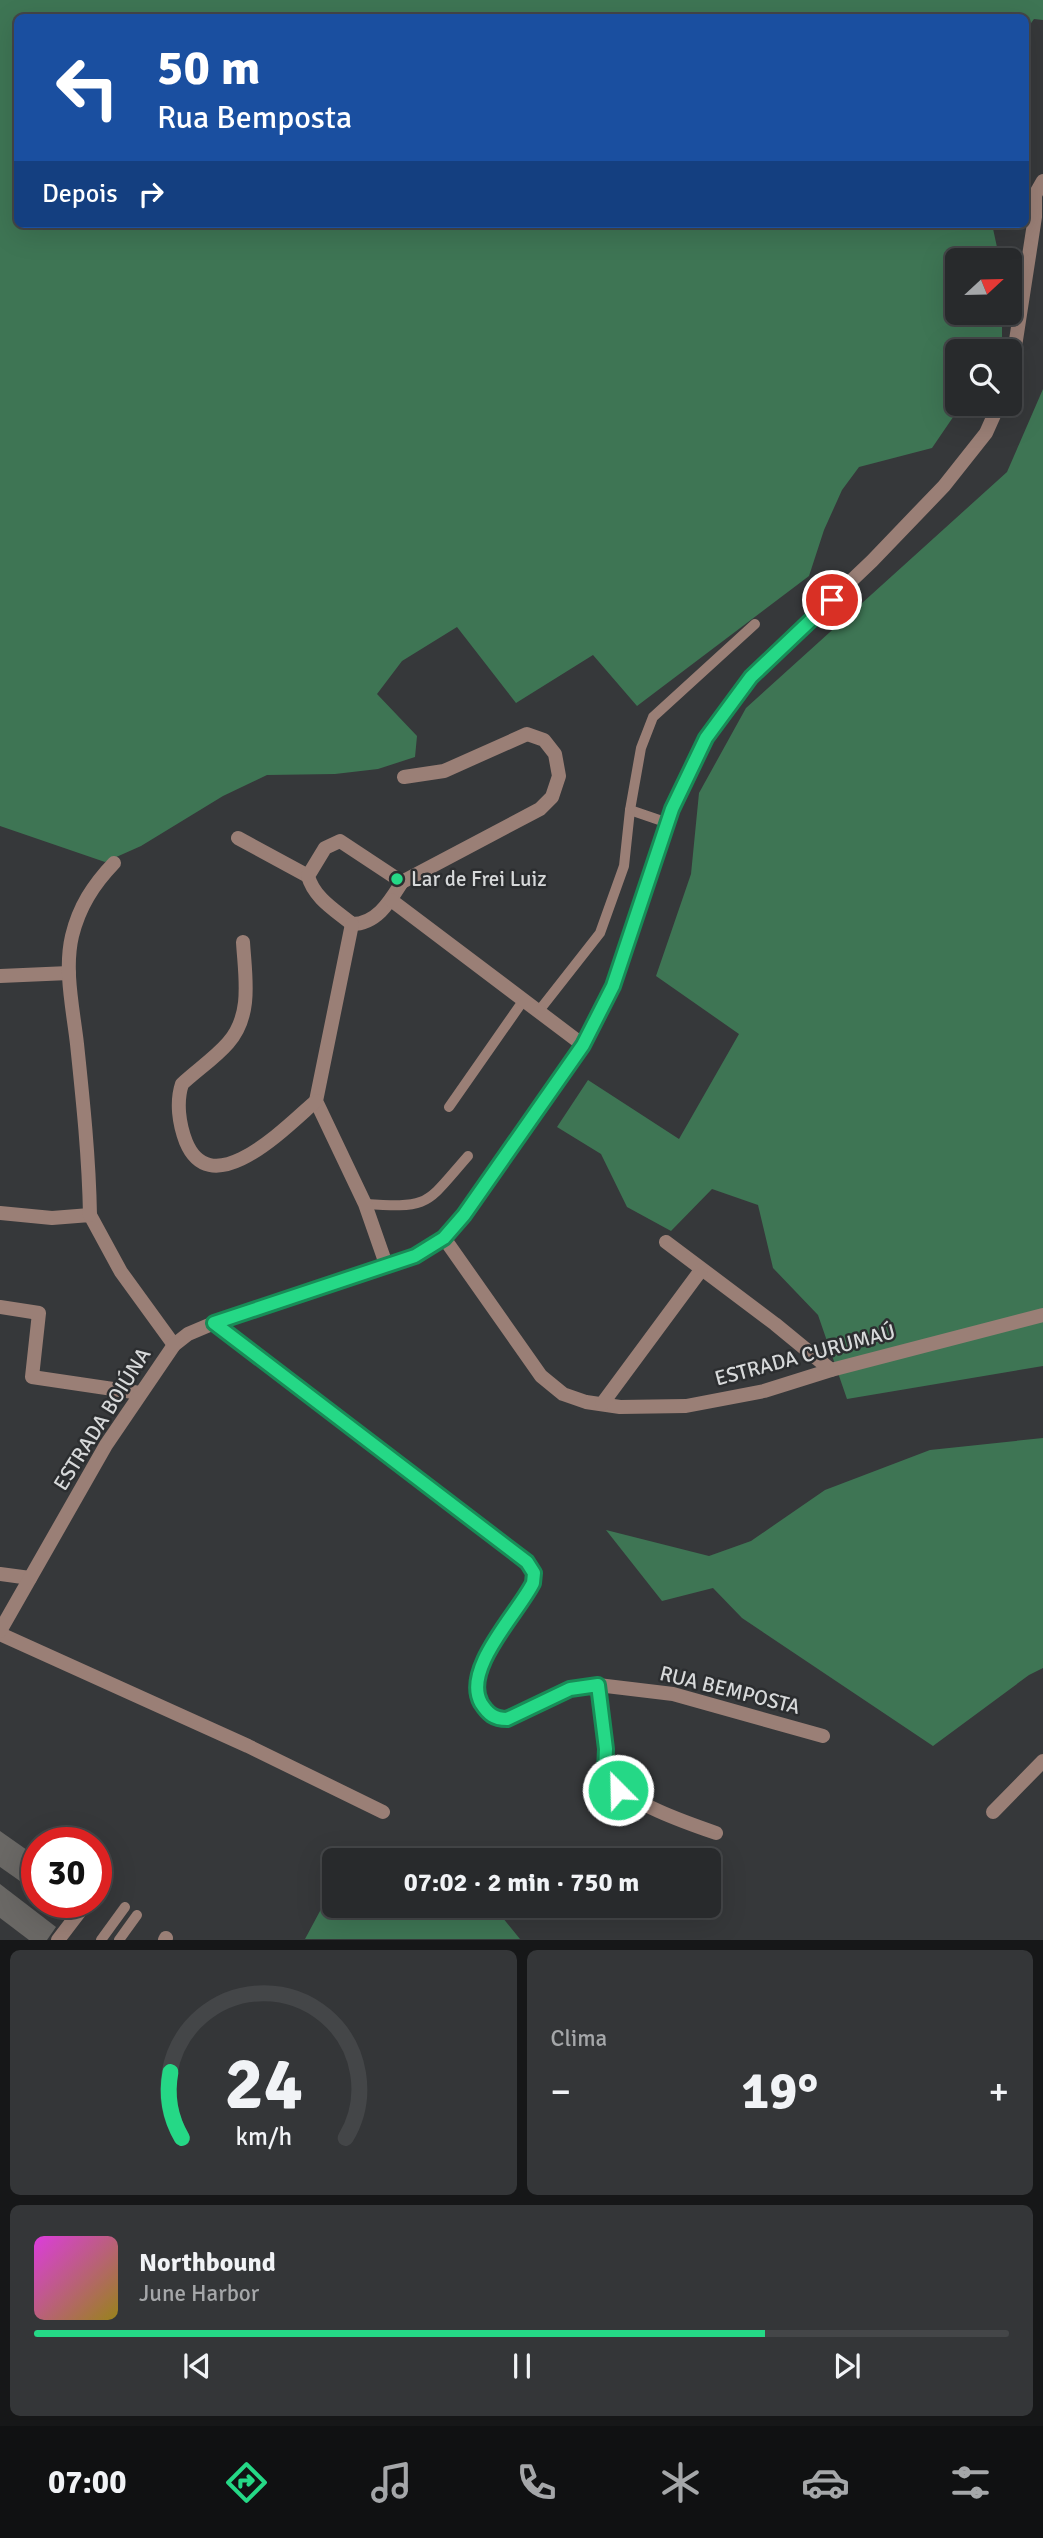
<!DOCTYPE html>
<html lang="pt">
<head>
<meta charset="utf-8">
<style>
	:root { --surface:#282a2c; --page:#343638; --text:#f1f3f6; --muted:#a5a7a9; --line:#444648; --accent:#25d886 }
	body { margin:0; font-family:Signika,sans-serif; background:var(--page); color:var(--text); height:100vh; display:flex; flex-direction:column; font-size:26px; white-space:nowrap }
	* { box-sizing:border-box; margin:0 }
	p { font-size:23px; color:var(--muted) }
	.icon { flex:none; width:38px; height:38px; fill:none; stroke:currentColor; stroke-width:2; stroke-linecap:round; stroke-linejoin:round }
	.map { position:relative; height:1940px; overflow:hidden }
	.sheet { display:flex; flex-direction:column; gap:10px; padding:10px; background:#161718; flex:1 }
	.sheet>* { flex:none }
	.banner { position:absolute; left:14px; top:14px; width:1015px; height:214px; border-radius:10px; box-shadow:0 7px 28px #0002,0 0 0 2px var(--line); background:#1a4fa0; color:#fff; overflow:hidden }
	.needle { width:46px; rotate:68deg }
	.controls { position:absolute; left:945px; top:248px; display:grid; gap:14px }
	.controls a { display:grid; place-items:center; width:77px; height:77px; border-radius:10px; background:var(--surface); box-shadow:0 7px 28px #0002,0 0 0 2px var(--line); font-size:35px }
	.speed { position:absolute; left:21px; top:1827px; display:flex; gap:14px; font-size:35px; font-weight:700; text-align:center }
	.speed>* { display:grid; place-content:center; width:91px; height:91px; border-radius:50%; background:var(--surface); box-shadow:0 7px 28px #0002,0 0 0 2px var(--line); line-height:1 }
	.speed .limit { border:10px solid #d22; background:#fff; color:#111 }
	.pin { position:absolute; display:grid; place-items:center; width:60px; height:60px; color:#fff; margin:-30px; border:4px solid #fff; border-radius:50%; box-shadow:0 2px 7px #0007 }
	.me { position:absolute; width:77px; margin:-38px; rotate:337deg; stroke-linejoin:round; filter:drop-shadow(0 0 5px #0008) }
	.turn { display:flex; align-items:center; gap:24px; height:147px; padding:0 28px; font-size:32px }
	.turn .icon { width:91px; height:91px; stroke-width:2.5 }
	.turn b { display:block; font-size:49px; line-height:60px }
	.then { display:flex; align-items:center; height:66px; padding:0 28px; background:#0003; gap:14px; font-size:26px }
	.big { font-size:52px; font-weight:700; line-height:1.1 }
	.sheet .card { flex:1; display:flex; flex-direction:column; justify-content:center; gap:10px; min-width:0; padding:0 24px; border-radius:10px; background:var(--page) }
	.sheet .dial { align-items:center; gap:0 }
	.dial svg { height:182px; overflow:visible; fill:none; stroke:var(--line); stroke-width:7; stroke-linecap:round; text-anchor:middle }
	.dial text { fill:var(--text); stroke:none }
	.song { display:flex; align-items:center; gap:21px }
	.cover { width:84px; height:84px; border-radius:10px; background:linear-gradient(135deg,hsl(300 70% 55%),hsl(50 70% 35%)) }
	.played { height:7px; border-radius:4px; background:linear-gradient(90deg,var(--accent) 75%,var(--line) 75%) }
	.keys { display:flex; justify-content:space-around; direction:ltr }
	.heat { display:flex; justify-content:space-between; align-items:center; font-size:38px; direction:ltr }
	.sheet .tiles { flex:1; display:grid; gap:10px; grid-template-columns:1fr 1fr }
	.card:last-child { grid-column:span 2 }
	.trip { position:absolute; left:322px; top:1848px; width:399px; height:70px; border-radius:10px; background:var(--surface); box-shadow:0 7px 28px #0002,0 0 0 2px var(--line); font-weight:700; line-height:70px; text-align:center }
	.dock { display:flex; height:112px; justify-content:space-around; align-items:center; background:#101112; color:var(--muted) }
	.dock .icon { width:49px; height:49px }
	.dock .on { color:var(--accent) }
	.dock b { font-size:32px; color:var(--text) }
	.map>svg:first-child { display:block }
</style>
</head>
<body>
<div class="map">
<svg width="1043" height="1940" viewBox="0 0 1043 1940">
	<rect width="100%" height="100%" fill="#36383a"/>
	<g fill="#3e7554">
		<path d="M0 0H1043V20L1034 19 1026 30V18H18V224H992L1000 261H957V313H1002V346L998 352H957V404H962L932 448 859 467 842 490 824 530 809 576 637 706 593 655 516 703 457 627 402 661 377 694 417 736 415 757 378 769 335 774 267 775 223 796 141 846 105 862 0 826Z"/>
		<path d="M1043 389V1366L847 1399 818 1315 773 1268 758 1205 712 1189 671 1231 627 1207 601 1154 557 1127 588 1080 679 1139 739 1034 656 976 691 874 699 793 746 708 1007 472Z"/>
		<path d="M1043 1438V1668L1029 1675 933 1746 742 1618 713 1588 662 1601 606 1530 709 1556 751 1541 825 1490 930 1450Z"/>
		<path d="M364 1854 424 1860H425H358Z"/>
		<path d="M334 1885V1906H493L520 1939H305Z"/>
	</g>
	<g fill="#6a6865">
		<path d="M0 1831 37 1857V1893L0 1867Z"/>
		<path d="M0 1884 56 1927 47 1940H29L0 1918Z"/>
		<path d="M50 1902H74L66 1913Z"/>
	</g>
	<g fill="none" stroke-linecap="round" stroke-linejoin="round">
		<g stroke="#9a7f76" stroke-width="10">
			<path d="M630 810 668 823"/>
			<path d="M538 1012 600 933 624 866 630 810 641 748 653 717 755 624"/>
			<path d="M449 1107 523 1001"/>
			<path d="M365 1204C431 1208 425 1205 468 1156"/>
			<path d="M101 1940 125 1907"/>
			<path d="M119 1940 137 1915"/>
		</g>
		<g stroke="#9a7f76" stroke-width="14">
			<path d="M238 838 308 876"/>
			<path d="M340 841 402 882C390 901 377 924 352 924 335 910 314 898 308 876L325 848Z"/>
			<path d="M402 882 540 809 552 797 559 776 555 754 544 740 527 734 444 771 404 777"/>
			<path d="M391 900 583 1045"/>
			<path d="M352 924 316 1101 365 1204 387 1267"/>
			<path d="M243 942C245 976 253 1015 228 1043 215 1058 197 1070 182 1084 176 1102 179 1124 186 1142 212 1205 288 1125 316 1101"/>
			<path d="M0 976 69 973"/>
			<path d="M0 1213 52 1218 90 1215 121 1272 174 1345"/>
			<path d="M90 1215C89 1158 83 1101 77 1044 73 1009 64 970 72 936 79 907 93 885 114 863"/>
			<path d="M444 1238 541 1376 563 1394 586 1402 620 1407 686 1406 764 1391 831 1370 1043 1315"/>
			<path d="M666 1242 775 1324 831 1370"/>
			<path d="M0 1307 39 1313 32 1377 140 1393"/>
			<path d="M214 1323 527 1561 534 1573 533 1583C518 1613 462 1668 481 1703 487 1714 494 1719 507 1719L570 1689 598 1685 673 1694 823 1736"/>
			<path d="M602 1404 701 1270"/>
			<path d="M0 1574 30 1578"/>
			<path d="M0 1634 248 1746 383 1812"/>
			<path d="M598 1685 608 1779C630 1803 684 1822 716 1833"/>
			<path d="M993 1812 1043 1761"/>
			<path d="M58 1940 87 1902"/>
			<path d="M165 1940 166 1938"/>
		</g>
		<g stroke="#9a7f76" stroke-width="14">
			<path d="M1010 379 1035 217V195L1043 181"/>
			<path d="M0 1631 106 1445 174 1345 188 1334 214 1323 415 1257 444 1238 464 1215 583 1045 613 986 672 809 706 738 751 676 872 561 944 486 986 433 999 404"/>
		</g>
	</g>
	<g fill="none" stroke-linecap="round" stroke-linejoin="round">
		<defs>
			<path id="route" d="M618 1790 608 1779 605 1771 606 1749 598 1685 570 1689 507 1719C494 1719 488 1714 481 1703 462 1669 518 1613 533 1583L534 1573 527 1562 214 1323 415 1256 444 1238 464 1215 583 1045 613 986 672 809 706 738 751 677 832 600"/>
		</defs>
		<use href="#route" stroke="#188c57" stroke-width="18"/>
		<use href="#route" stroke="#25d886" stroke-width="12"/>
	</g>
	<circle fill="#25d886" stroke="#2c2e30" stroke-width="2.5" cx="397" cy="879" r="7"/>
	<g text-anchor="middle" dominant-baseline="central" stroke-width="5" stroke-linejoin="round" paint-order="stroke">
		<g font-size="21" fill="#d7d9da" stroke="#2c2e30" text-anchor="start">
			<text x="411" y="879">Lar de Frei Luiz</text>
		</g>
		<g font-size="21" fill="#d7d9da" stroke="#2c2e30">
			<text transform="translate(805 1355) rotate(-15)">ESTRADA CURUMAÚ</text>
			<text transform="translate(102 1419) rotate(-58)">ESTRADA BOIÚNA</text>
			<text transform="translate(730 1690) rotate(14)">RUA BEMPOSTA</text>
		</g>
	</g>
</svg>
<div class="controls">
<a><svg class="needle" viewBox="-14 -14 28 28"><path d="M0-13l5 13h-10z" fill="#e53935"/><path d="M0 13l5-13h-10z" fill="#a5a7a9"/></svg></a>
<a><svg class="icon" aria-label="search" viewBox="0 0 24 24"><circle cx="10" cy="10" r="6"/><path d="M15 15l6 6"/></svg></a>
</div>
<div class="speed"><div class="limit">30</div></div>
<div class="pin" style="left:832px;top:600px;background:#d93025"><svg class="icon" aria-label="arrive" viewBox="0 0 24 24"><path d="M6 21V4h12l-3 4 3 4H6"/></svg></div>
<svg class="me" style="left:618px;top:1790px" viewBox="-20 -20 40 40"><circle r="17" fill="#25d886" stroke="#fff" stroke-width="3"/><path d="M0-11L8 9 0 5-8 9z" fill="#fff"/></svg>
<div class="trip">07:02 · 2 min · 750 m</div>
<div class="banner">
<div class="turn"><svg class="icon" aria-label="left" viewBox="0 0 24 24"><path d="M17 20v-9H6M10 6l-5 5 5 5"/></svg><div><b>50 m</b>Rua Bemposta</div></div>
<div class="then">Depois<svg class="icon" aria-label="right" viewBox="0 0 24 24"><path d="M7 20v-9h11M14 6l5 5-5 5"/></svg></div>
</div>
</div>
<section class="sheet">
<div class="tiles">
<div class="card dial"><svg viewBox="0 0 100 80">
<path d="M14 69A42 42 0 1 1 86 69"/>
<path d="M14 69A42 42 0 0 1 9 40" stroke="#25d886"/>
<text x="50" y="56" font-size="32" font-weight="700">24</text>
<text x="50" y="72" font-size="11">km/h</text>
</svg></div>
<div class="card"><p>Clima</p>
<div class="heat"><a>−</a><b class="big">19°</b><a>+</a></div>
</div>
<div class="card">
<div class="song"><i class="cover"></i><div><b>Northbound</b><p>June Harbor</p></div></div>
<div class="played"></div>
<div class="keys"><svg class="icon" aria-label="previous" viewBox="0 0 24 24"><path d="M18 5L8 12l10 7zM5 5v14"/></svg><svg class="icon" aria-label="pause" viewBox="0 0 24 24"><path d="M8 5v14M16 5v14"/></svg><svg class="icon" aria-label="next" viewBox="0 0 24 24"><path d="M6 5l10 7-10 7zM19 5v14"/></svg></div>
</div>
</div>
</section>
<nav class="dock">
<b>07:00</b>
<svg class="icon on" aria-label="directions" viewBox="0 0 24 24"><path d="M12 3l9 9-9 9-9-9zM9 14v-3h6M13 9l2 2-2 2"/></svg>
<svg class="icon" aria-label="music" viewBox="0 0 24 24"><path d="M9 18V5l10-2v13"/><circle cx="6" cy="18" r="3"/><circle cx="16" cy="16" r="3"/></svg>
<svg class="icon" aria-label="phone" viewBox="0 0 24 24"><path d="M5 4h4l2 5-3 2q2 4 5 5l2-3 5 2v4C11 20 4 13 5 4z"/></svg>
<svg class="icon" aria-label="climate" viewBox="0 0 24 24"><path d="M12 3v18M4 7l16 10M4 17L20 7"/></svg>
<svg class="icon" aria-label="car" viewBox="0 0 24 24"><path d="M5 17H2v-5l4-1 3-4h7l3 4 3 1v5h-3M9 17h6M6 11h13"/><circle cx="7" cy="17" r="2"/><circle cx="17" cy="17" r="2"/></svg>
<svg class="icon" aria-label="filters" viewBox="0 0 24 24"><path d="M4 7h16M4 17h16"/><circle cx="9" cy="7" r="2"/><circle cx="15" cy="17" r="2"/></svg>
</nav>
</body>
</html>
